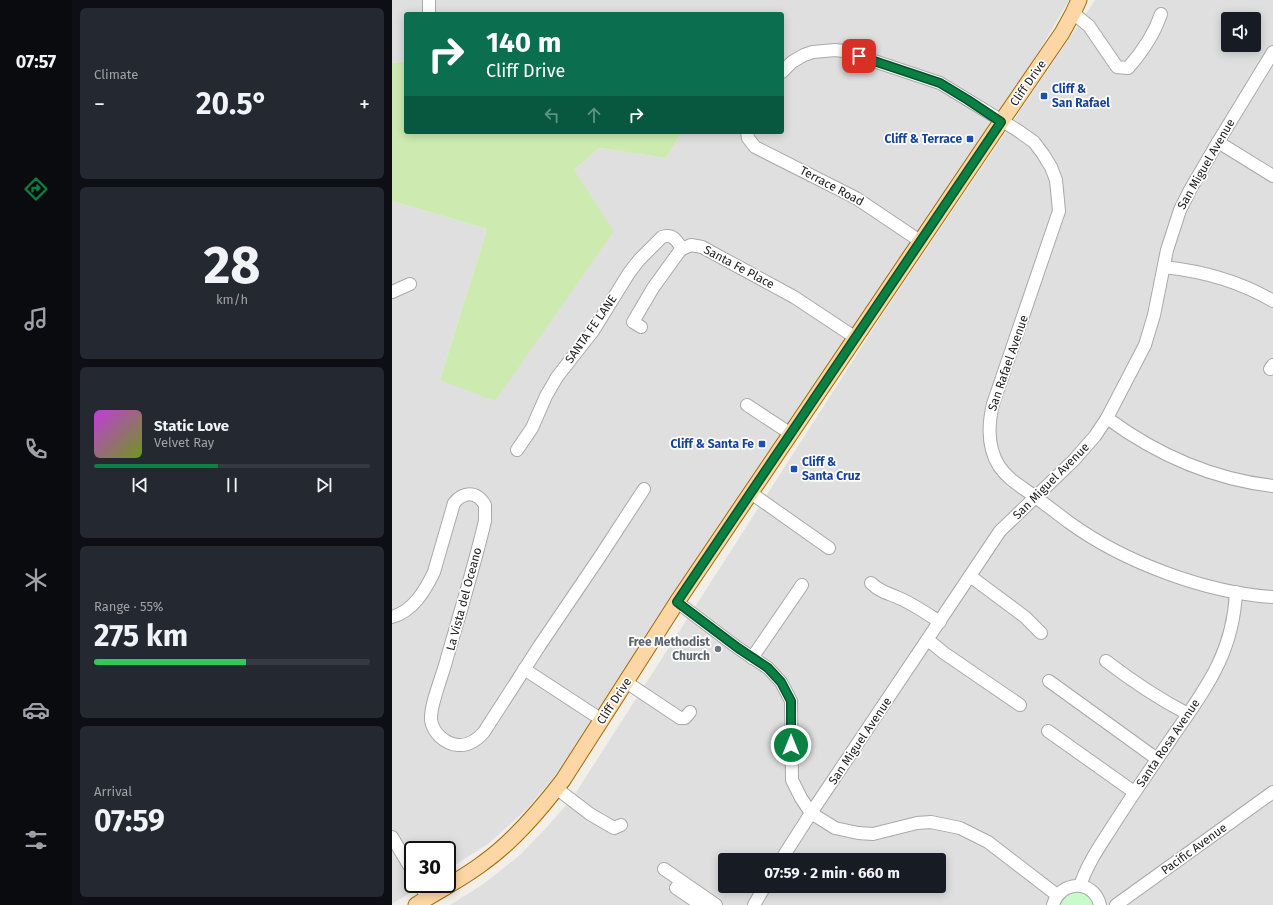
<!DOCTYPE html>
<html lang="en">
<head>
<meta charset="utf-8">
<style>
	:root { --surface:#171b24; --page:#242831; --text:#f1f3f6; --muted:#9ea1a6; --line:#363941; --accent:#0b8043 }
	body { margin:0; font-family:"Fira Sans",sans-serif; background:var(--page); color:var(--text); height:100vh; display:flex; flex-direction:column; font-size:15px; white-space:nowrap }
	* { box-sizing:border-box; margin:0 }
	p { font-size:13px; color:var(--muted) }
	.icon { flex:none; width:22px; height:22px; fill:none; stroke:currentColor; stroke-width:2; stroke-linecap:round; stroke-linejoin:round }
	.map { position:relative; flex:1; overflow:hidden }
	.sheet { display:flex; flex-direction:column; gap:8px; padding:8px; background:#0d0f14; width:320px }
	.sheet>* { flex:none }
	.top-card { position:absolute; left:12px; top:12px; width:380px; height:122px; border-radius:4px; box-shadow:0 2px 10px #0003; background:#0b6e4f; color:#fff; overflow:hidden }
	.controls { position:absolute; left:829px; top:12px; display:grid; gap:8px }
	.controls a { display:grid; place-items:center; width:40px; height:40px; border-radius:4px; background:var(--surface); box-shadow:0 2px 10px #0003; font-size:20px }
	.speed { position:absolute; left:12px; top:841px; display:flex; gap:8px; font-size:20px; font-weight:700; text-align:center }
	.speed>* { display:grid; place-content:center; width:52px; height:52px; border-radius:50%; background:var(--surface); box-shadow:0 2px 10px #0003; line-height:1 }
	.speed .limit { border:2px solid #111; border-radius:6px; background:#fff; color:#111 }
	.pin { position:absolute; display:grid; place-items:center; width:34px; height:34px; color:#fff; margin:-17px; border-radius:8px; box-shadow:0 2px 6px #0006 }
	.me { position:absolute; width:44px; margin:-22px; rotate:0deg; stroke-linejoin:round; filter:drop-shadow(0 0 3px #0008) }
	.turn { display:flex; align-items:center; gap:14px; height:84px; padding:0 16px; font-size:18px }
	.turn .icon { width:52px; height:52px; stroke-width:2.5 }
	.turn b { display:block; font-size:28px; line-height:34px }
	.lanes { display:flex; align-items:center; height:38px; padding:0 16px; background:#0003; justify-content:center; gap:20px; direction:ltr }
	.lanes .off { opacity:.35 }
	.big { font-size:30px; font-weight:700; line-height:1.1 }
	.sheet .widget { flex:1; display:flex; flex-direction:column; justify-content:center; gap:6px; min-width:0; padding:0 14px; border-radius:6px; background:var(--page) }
	.sheet .dial { align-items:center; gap:0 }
	.dial b { font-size:52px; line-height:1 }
	.song { display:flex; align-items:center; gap:12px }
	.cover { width:48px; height:48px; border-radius:6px; background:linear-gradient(135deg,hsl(290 70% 55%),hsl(80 70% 35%)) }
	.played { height:4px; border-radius:2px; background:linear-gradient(90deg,var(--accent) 45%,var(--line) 45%) }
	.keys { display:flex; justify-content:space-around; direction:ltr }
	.heat { display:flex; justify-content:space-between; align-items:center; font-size:22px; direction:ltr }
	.charge { height:6px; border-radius:3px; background:linear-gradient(90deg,#34c759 55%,var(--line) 0) }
	.trip { position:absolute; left:326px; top:853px; width:228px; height:40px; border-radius:4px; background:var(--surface); box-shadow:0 2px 10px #0003; font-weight:700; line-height:40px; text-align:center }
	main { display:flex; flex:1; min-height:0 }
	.tab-bar { display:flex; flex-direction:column; width:72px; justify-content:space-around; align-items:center; background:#090b0e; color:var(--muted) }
	.tab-bar .icon { width:28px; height:28px }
	.tab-bar .active { color:var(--accent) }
	.tab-bar b { font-size:18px; color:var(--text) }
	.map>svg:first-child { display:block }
</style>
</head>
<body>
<main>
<nav class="tab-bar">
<b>07:57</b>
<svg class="icon active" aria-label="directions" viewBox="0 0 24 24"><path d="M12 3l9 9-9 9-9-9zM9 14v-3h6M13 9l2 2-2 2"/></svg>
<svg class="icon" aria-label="music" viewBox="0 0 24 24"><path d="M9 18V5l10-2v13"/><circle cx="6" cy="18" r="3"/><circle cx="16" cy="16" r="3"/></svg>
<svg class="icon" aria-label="phone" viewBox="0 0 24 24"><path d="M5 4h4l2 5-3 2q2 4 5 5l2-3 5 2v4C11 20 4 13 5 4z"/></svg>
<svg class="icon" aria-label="climate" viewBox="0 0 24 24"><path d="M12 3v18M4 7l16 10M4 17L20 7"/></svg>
<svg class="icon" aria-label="car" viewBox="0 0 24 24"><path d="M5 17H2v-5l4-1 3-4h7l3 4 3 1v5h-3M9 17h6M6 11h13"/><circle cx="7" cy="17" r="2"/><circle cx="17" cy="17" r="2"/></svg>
<svg class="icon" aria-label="filters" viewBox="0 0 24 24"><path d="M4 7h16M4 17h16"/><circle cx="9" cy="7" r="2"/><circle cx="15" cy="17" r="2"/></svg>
</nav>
<section class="sheet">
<div class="widget"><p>Climate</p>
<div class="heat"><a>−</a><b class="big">20.5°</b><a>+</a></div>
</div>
<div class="widget dial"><b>28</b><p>km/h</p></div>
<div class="widget">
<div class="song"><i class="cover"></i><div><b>Static Love</b><p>Velvet Ray</p></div></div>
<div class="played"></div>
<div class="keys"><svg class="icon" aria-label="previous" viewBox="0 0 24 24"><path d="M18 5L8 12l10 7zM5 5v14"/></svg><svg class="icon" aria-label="pause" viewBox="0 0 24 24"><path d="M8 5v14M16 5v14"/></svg><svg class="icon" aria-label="next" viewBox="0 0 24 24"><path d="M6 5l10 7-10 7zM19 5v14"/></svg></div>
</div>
<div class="widget"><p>Range · 55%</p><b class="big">275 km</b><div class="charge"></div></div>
<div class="widget"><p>Arrival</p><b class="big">07:59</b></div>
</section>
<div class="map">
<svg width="881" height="905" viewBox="0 0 881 905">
	<rect width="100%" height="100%" fill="#f2efe9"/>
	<g fill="#e0dfdf" fill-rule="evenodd">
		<path d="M0 0H677L646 53 171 766 135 809 96 844 55 870V850H21V884H32L0 904V201L95 229 48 380 182 170 207 148 274 158 290 132H390V14H14V61L0 63Z"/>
		<path d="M703 0H881V905H58L90 885 128 855 155 827 181 797 494 309ZM836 19H862V45H836ZM333 860H547V886H333Z"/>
	</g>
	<path fill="#cdebb0" d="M14 61V132H290L274 158 207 148 182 170 222 231 103 401 48 380 95 229 0 201V63Z"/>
	<path fill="#c8facc" d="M683 885 708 905H661Z"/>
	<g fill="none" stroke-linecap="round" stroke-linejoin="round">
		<defs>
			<g id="minor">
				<path d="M681 13 697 26 725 67 736 68C751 51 762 35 769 14"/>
				<path d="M37 14V0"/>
				<path d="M390 72 400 62 412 55 421 52 443 50 452 51 548 83 625 130 642 142 651 154 659 167 664 180 667 211 601 404C596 425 595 447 607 466 617 481 632 488 646 499 657 507 667 515 678 523 732 562 814 593 881 597"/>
				<path d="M355 132 356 138 363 147 464 198 528 241"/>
				<path d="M826 142 881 176"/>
				<path d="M772 267C809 271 849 282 881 301"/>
				<path d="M0 292 18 284"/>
				<path d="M249 327 241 322 261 288 287 252 290 249 299 245 310 247 402 297 464 338"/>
				<path d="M878 369 881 365"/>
				<path d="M355 405 399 434"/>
				<path d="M715 418C764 454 820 479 881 486"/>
				<path d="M125 450 140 428 154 396 165 377 201 331 237 273 247 260 270 237C281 233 285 241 290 249"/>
				<path d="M359 493 437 548"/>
				<path d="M578 576 633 617 649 633"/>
				<path d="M479 583C488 592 496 593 507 598 521 604 534 613 548 622"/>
				<path d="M285 602 346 648 376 668 389 682 399 701 400 780 409 798 419 813 443 828 466 833 481 834 525 823 539 822 568 828 596 842 665 895"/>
				<path d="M0 617C21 611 33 591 42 572L62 503C71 492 84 490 93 505V521C82 567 68 613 55 658 51 675 38 704 39 720 41 733 53 744 66 745 77 746 85 740 92 732L148 645 207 558 252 489"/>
				<path d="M536 640 552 653 628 705"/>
				<path d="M360 658 410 585"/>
				<path d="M714 661C740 681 767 699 796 714"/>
				<path d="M132 669 210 720"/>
				<path d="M657 681 765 759"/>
				<path d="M234 682 288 718H293L298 712"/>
				<path d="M656 731 742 792"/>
				<path d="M164 788 198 814 222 828 229 825"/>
				<path d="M0 837 21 872"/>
				<path d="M389 860 419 813 608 531 682 460 703 436 715 418 753 345 762 315 775 250 788 210 798 190 826 142 881 52"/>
				<path d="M272 869 324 905"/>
				<path d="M28 884 35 898"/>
				<path d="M688 886C695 864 708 846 720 827 739 797 759 768 779 739 813 689 841 655 844 592"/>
				<path d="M284 888 309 905"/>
				<path d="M362 905 373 886"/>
				<path d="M661 905C668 880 702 879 708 905"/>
				<path d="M724 905 881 792"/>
			</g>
			<path id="major" d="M24 905C46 891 70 879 91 863 122 841 148 810 171 780L285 602 609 122 670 33 681 13 687 0"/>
		</defs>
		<use href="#minor" stroke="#a9a9a9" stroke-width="14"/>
		<use href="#major" stroke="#a06b00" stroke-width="17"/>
		<use href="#minor" stroke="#fff" stroke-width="12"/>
		<use href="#major" stroke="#fcd6a4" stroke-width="15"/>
	</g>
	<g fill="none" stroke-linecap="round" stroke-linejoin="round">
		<defs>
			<path id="route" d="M399 745V701L389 682 376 668 346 648 285 602 609 122 576 100 548 83 467 56"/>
		</defs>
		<use href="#route" stroke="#07532c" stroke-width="10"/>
		<use href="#route" stroke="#0b8043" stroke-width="7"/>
	</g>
	<g fill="#1a4fb4" stroke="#fff" stroke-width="1.5">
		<rect x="648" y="92" width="8" height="8" rx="2"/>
		<rect x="574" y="135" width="8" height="8" rx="2"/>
		<rect x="366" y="440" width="8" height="8" rx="2"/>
		<rect x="398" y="465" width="8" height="8" rx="2"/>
	</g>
	<circle fill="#6b7280" stroke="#fff" stroke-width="1.5" cx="326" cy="649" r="4"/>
	<g text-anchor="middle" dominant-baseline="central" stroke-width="3.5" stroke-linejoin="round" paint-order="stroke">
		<g font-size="12" fill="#222" stroke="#fff">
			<text transform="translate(636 83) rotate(-55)">Cliff Drive</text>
			<text transform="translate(814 164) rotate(-60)">San Miguel Avenue</text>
			<text transform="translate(440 186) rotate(28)">Terrace Road</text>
			<text transform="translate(347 267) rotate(28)">Santa Fe Place</text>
			<text transform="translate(199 329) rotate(-55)">SANTA FE LANE</text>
			<text transform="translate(616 363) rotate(-71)">San Rafael Avenue</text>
			<text transform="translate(659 481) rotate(-45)">San Miguel Avenue</text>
			<text transform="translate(72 599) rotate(-75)">La Vista del Oceano</text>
			<text transform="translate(222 701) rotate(-57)">Cliff Drive</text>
			<text transform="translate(468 741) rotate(-56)">San Miguel Avenue</text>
			<text transform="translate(776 743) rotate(-56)">Santa Rosa Avenue</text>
			<text transform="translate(802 849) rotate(-36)">Pacific Avenue</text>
		</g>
		<g font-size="12" font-weight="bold" fill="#164399" stroke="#fff" text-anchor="start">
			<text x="660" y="89">Cliff &amp;<tspan x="660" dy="14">San Rafael</tspan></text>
			<text x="570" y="139" text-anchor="end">Cliff &amp; Terrace</text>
			<text x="362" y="444" text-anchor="end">Cliff &amp; Santa Fe</text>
			<text x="410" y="462">Cliff &amp;<tspan x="410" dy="14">Santa Cruz</tspan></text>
		</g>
		<g font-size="12" font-weight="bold" fill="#5b616d" stroke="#fff" text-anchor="end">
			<text x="318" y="642">Free Methodist<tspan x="318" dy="14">Church</tspan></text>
		</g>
	</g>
</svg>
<div class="controls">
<a><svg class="icon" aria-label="sound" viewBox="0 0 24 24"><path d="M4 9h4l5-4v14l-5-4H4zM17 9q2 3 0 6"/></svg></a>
</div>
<div class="speed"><div class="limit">30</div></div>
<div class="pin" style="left:467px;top:56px;background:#d93025"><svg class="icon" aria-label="arrive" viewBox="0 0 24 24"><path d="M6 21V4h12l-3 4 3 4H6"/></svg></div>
<svg class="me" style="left:399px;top:745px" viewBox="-20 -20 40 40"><circle r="17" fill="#0b8043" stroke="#fff" stroke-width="3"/><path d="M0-11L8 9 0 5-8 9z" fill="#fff"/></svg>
<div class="trip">07:59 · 2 min · 660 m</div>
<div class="top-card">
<div class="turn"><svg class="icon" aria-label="right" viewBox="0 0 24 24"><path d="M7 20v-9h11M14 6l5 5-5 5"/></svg><div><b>140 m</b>Cliff Drive</div></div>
<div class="lanes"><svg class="icon off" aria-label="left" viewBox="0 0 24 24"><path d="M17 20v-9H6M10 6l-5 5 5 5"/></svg><svg class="icon off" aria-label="ahead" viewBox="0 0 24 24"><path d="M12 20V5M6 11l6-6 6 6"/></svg><svg class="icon" aria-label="right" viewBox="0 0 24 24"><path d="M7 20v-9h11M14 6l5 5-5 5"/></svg></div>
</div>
</div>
</main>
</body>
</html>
